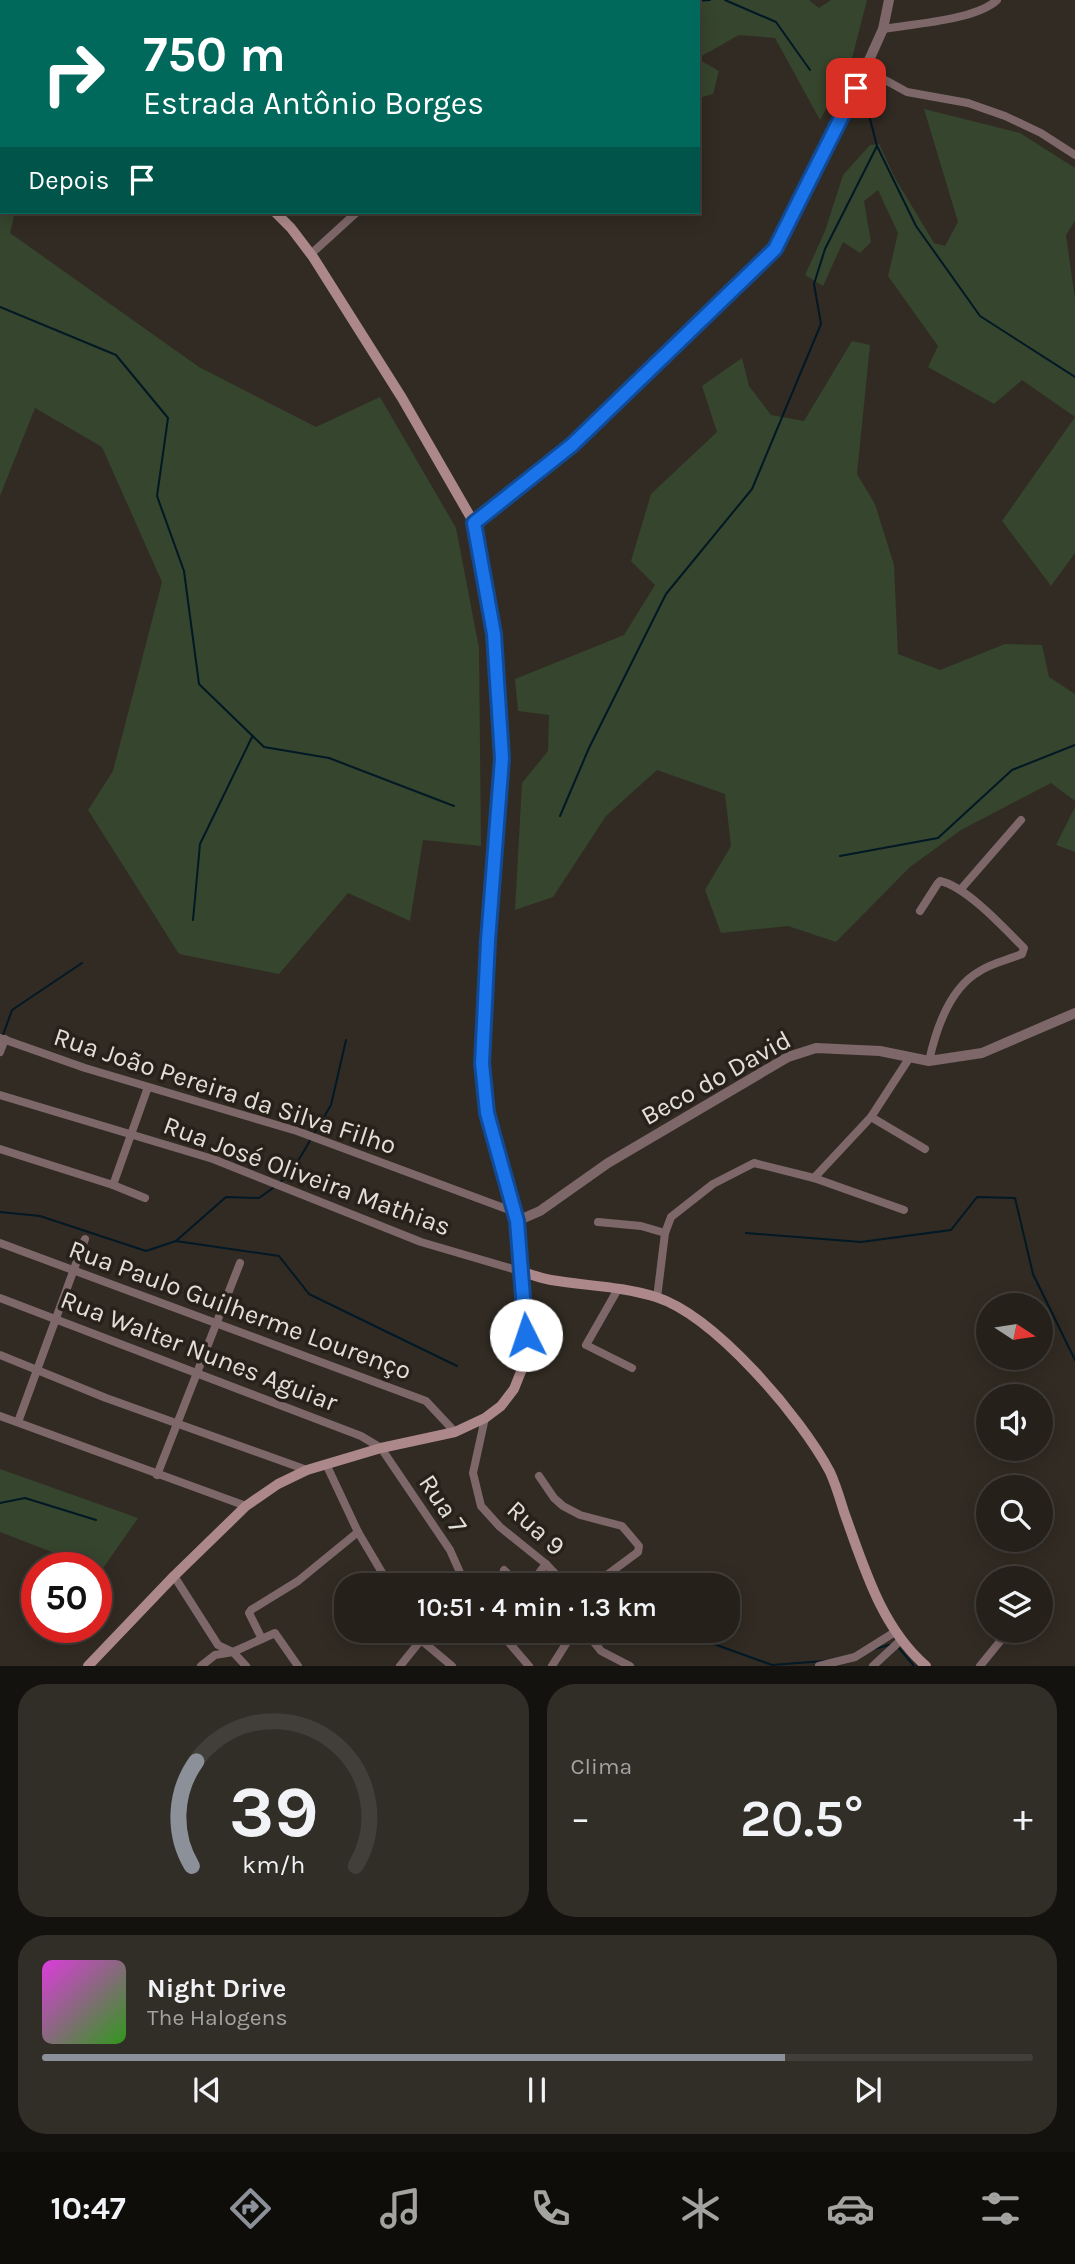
<!DOCTYPE html>
<html lang="pt">
<head>
<meta charset="utf-8">
<style>
	:root { --surface:#25201a; --page:#312d27; --text:#f1f3f6; --muted:#a3a3a2; --line:#423e39; --accent:#8c9099 }
	body { margin:0; font-family:Karla,sans-serif; background:var(--page); color:var(--text); height:100vh; display:flex; flex-direction:column; font-size:26px; white-space:nowrap }
	* { box-sizing:border-box; margin:0 }
	p { font-size:23px; color:var(--muted) }
	.icon { flex:none; width:38px; height:38px; fill:none; stroke:currentColor; stroke-width:2; stroke-linecap:round; stroke-linejoin:round }
	.map { position:relative; height:1666px; overflow:hidden }
	.details { display:flex; flex-direction:column; gap:18px; padding:18px; background:#14120e; flex:1 }
	.details>* { flex:none }
	.banner { position:absolute; left:0px; top:0px; width:700px; height:214px; box-shadow:0 4px 18px #0003,0 0 0 2px var(--line); background:#00695c; color:#fff; overflow:hidden }
	.needle { width:46px; rotate:102deg }
	.buttons { position:absolute; left:976px; top:1293px; display:grid; gap:14px }
	.buttons a { display:grid; place-items:center; width:77px; height:77px; border-radius:50%; background:var(--surface); box-shadow:0 4px 18px #0003,0 0 0 2px var(--line); font-size:35px }
	.speed { position:absolute; left:21px; top:1552px; display:flex; gap:14px; font-size:35px; font-weight:700; text-align:center }
	.speed>* { display:grid; place-content:center; width:91px; height:91px; border-radius:50%; background:var(--surface); box-shadow:0 4px 18px #0003,0 0 0 2px var(--line); line-height:1 }
	.speed .limit { border:10px solid #d22; background:#fff; color:#111 }
	.pin { position:absolute; display:grid; place-items:center; width:60px; height:60px; color:#fff; margin:-30px; border-radius:14px; box-shadow:0 4px 10px #0006 }
	.me { position:absolute; width:77px; margin:-38px; rotate:356deg; stroke-linejoin:round; filter:drop-shadow(0 0 5px #0008) }
	.turn { display:flex; align-items:center; gap:24px; height:147px; padding:0 28px; font-size:32px }
	.turn .icon { width:91px; height:91px; stroke-width:2.5 }
	.turn b { display:block; font-size:49px; line-height:60px }
	.then { display:flex; align-items:center; height:66px; padding:0 28px; background:#0003; gap:14px; font-size:26px }
	.big { font-size:52px; font-weight:600; line-height:1.1 }
	.details .tile { flex:1; display:flex; flex-direction:column; justify-content:center; gap:10px; min-width:0; padding:0 24px; border-radius:28px; background:var(--page) }
	.details .dial { align-items:center; gap:0 }
	.dial svg { height:182px; overflow:visible; fill:none; stroke:var(--line); stroke-width:7; stroke-linecap:round; text-anchor:middle }
	.dial text { fill:var(--text); stroke:none }
	.song { display:flex; align-items:center; gap:21px }
	.cover { width:84px; height:84px; border-radius:10px; background:linear-gradient(135deg,hsl(300 70% 55%),hsl(110 70% 35%)) }
	.played { height:7px; border-radius:4px; background:linear-gradient(90deg,var(--accent) 75%,var(--line) 75%) }
	.keys { display:flex; justify-content:space-around; direction:ltr }
	.heat { display:flex; justify-content:space-between; align-items:center; font-size:38px; direction:ltr }
	.details .tiles { flex:1; display:grid; gap:18px; grid-template-columns:1fr 1fr }
	.tile:last-child { grid-column:span 2 }
	.trip { position:absolute; left:334px; top:1573px; width:406px; height:70px; border-radius:28px; background:var(--surface); box-shadow:0 4px 18px #0003,0 0 0 2px var(--line); font-weight:600; line-height:70px; text-align:center }
	.dock { display:flex; height:112px; justify-content:space-around; align-items:center; background:#0f0d0a; color:var(--muted) }
	.dock .icon { width:49px; height:49px }
	.dock .active { color:var(--accent) }
	.dock b { font-size:32px; color:var(--text) }
	.map>svg:first-child { display:block }
</style>
</head>
<body>
<div class="map">
<svg width="1075" height="1666" viewBox="0 0 1075 1666">
	<rect width="100%" height="100%" fill="#312b23"/>
	<g fill="#36452d">
		<path d="M306 0H809L819 8 831 0H867L850 66 820 120 775 38 739 35 698 58V2H309Z"/>
		<path d="M698 59 719 71 713 94 698 98Z"/>
		<path d="M924 109 1020 133 1075 168V221L1066 235 1075 299V553L1051 586 1002 521 1075 417 1022 380 994 404 928 367 938 346 888 276 898 233 878 190 864 201 871 242 860 253 843 242 823 286 805 275 825 231 843 175 870 145 879 144 895 178 934 243 945 246 958 222Z"/>
		<path d="M2 157V212H15L10 233 199 367 316 427 380 397 456 528 479 648 481 846 423 840 410 921 348 893 279 974 179 954 88 810 113 771 162 582 102 447 35 408 0 496V158Z"/>
		<path d="M852 341 870 345 857 474 875 504 894 565 898 654 940 670 1005 644 1042 645 1049 677 1075 694V801L1051 783 961 830 910 867 836 942 788 926 721 933 705 890 731 846 725 794 657 770 606 816 553 897 515 910 522 783 548 751 549 715 518 711 515 679 624 635 655 585 631 561 651 494 717 432 702 386 742 358 749 386 771 415 804 421Z"/>
		<path d="M1075 807V852L1056 845Z"/>
		<path d="M0 1469 138 1518 101 1571 0 1532Z"/>
	</g>
	<g fill="none" stroke-linecap="round" stroke-linejoin="round">
		<g stroke="#021825" stroke-width="2">
			<path d="M363 0 365 2"/>
			<path d="M725 0 776 22 810 70"/>
			<path d="M609 2V0"/>
			<path d="M684 2 710 0"/>
			<path d="M869 115 877 146 916 226 980 316 1075 377"/>
			<path d="M0 307 116 355 168 418 157 496 184 571 199 684 264 747 329 758 454 806"/>
			<path d="M560 816 589 748 666 594 752 489 821 324 814 284 825 249 877 146"/>
			<path d="M840 856 938 838 1012 770 1075 745"/>
			<path d="M193 920 200 844 252 737"/>
			<path d="M3 1035 12 1010 82 963"/>
			<path d="M314 1134 331 1105 346 1040"/>
			<path d="M280 1182 289 1176 311 1139"/>
			<path d="M0 1212 40 1216 146 1251 176 1241 279 1256 309 1294 457 1366"/>
			<path d="M746 1233 861 1242 951 1230 977 1197 1015 1198 1033 1274 1075 1360"/>
			<path d="M176 1241 226 1197 259 1198 273 1188"/>
			<path d="M0 1503 25 1498 96 1520"/>
			<path d="M678 1631 772 1665 825 1661"/>
			<path d="M899 1648 914 1666"/>
			<path d="M874 1649 889 1645"/>
		</g>
		<g stroke="#7e6768" stroke-width="8">
			<path d="M278 2 280 0"/>
			<path d="M883 29C913 24 976 20 997 0"/>
			<path d="M311 254 357 212"/>
			<path d="M474 523 572 445 775 249 865 69 907 92 968 103 1005 116 1041 133 1075 155"/>
			<path d="M961 889 1021 820"/>
			<path d="M920 911 938 883 940 881C967 887 1004 928 1024 948L1022 954C1008 960 992 963 980 971 949 988 936 1029 929 1061"/>
			<path d="M0 1038 85 1068 297 1131 515 1212"/>
			<path d="M0 1052 5 1039"/>
			<path d="M0 1095 213 1159 421 1242 520 1271"/>
			<path d="M871 1117 925 1149"/>
			<path d="M0 1149 113 1185 145 1198"/>
			<path d="M814 1178 871 1117 910 1057"/>
			<path d="M113 1185 148 1087"/>
			<path d="M598 1222 641 1226 665 1233"/>
			<path d="M0 1243 426 1401 455 1432"/>
			<path d="M618 1289 586 1345 632 1368"/>
			<path d="M0 1298 361 1436 381 1448 450 1550 466 1586"/>
			<path d="M657 1298 665 1233 671 1217 713 1184 754 1163 814 1178 904 1210"/>
			<path d="M0 1355 106 1398 307 1470"/>
			<path d="M0 1416 246 1506"/>
			<path d="M485 1418 473 1473 481 1506 500 1527 546 1564 567 1586"/>
			<path d="M18 1422 85 1239"/>
			<path d="M326 1464 358 1532 390 1586"/>
			<path d="M157 1475 240 1263"/>
			<path d="M539 1476 554 1498 563 1506 580 1515 622 1526 639 1546 638 1552 592 1586"/>
			<path d="M504 1570 520 1586"/>
			<path d="M174 1576 218 1645 233 1652 246 1666"/>
			<path d="M529 1586 546 1564"/>
			<path d="M416 1631 421 1640 452 1666"/>
			<path d="M499 1631 529 1666"/>
			<path d="M585 1631 601 1651 630 1666"/>
			<path d="M262 1639 249 1613 251 1610 298 1581 358 1532"/>
			<path d="M201 1666 215 1655 233 1652 275 1633 298 1666"/>
			<path d="M400 1666 421 1640"/>
			<path d="M552 1666 574 1631"/>
			<path d="M819 1666 855 1657 895 1632"/>
			<path d="M873 1666 901 1640"/>
			<path d="M980 1666 1006 1634"/>
		</g>
		<g stroke="#7e6768" stroke-width="10">
			<path d="M865 69 883 29 889 0"/>
			<path d="M517 1221 540 1211 608 1163 788 1057 816 1048 880 1051 929 1061 982 1053 1075 1013"/>
		</g>
		<g stroke="#ad888a" stroke-width="10">
			<path d="M18 0 20 2"/>
			<path d="M520 1271C530 1274 540 1278 551 1280 586 1286 621 1286 656 1297 715 1316 801 1417 830 1472 836 1485 840 1499 844 1512 864 1567 881 1627 926 1666"/>
			<path d="M88 1666 174 1576 246 1506 278 1484 307 1470 381 1448 455 1432 485 1418 501 1406 514 1389 522 1369 526 1349 525 1320 517 1221 487 1113 482 1064 488 941 502 758 494 634 474 523 402 398 313 257 291 228 275 212"/>
		</g>
	</g>
	<g fill="none" stroke-linecap="round" stroke-linejoin="round">
		<defs>
			<path id="route" d="M526 1335 517 1221 487 1113 482 1063 488 941 502 758 494 634 474 523 572 445 775 249 856 88"/>
		</defs>
		<use href="#route" stroke="#114b97" stroke-width="18"/>
		<use href="#route" stroke="#1a73e8" stroke-width="12"/>
	</g>
	<g text-anchor="middle" dominant-baseline="central" stroke-width="7" stroke-linejoin="round" paint-order="stroke">
		<g font-size="26" fill="#e2ded9" stroke="#27211a">
			<text transform="translate(716 1078) rotate(-29)">Beco do David</text>
			<text transform="translate(225 1091) rotate(18)">Rua João Pereira da Silva Filho</text>
			<text transform="translate(307 1176) rotate(20)">Rua José Oliveira Mathias</text>
			<text transform="translate(240 1310) rotate(20)">Rua Paulo Guilherme Lourenço</text>
			<text transform="translate(199 1351) rotate(21)">Rua Walter Nunes Aguiar</text>
			<text transform="translate(443 1504) rotate(56)">Rua 7</text>
			<text transform="translate(536 1528) rotate(42)">Rua 9</text>
		</g>
	</g>
</svg>
<div class="buttons">
<a><svg class="needle" viewBox="-14 -14 28 28"><path d="M0-13l5 13h-10z" fill="#e53935"/><path d="M0 13l5-13h-10z" fill="#a3a3a2"/></svg></a>
<a><svg class="icon" aria-label="sound" viewBox="0 0 24 24"><path d="M4 9h4l5-4v14l-5-4H4zM17 9q2 3 0 6"/></svg></a>
<a><svg class="icon" aria-label="search" viewBox="0 0 24 24"><circle cx="10" cy="10" r="6"/><path d="M15 15l6 6"/></svg></a>
<a><svg class="icon" aria-label="layers" viewBox="0 0 24 24"><path d="M12 4l9 5-9 5-9-5zM3 14l9 5 9-5"/></svg></a>
</div>
<div class="speed"><div class="limit">50</div></div>
<div class="pin" style="left:856px;top:88px;background:#d93025"><svg class="icon" aria-label="arrive" viewBox="0 0 24 24"><path d="M6 21V4h12l-3 4 3 4H6"/></svg></div>
<svg class="me" style="left:526px;top:1335px" viewBox="-20 -20 40 40"><circle r="19" fill="#fff"/><path d="M0-13L10 11 0 6-10 11z" fill="#1a73e8"/></svg>
<div class="trip">10:51 · 4 min · 1.3 km</div>
<div class="banner">
<div class="turn"><svg class="icon" aria-label="right" viewBox="0 0 24 24"><path d="M7 20v-9h11M14 6l5 5-5 5"/></svg><div><b>750 m</b>Estrada Antônio Borges</div></div>
<div class="then">Depois<svg class="icon" aria-label="arrive" viewBox="0 0 24 24"><path d="M6 21V4h12l-3 4 3 4H6"/></svg></div>
</div>
</div>
<section class="details">
<div class="tiles">
<div class="tile dial"><svg viewBox="0 0 100 80">
<path d="M14 69A42 42 0 1 1 86 69"/>
<path d="M14 69A42 42 0 0 1 16 23" stroke="#8c9099"/>
<text x="50" y="56" font-size="32" font-weight="700">39</text>
<text x="50" y="72" font-size="11">km/h</text>
</svg></div>
<div class="tile"><p>Clima</p>
<div class="heat"><a>−</a><b class="big">20.5°</b><a>+</a></div>
</div>
<div class="tile">
<div class="song"><i class="cover"></i><div><b>Night Drive</b><p>The Halogens</p></div></div>
<div class="played"></div>
<div class="keys"><svg class="icon" aria-label="previous" viewBox="0 0 24 24"><path d="M18 5L8 12l10 7zM5 5v14"/></svg><svg class="icon" aria-label="pause" viewBox="0 0 24 24"><path d="M8 5v14M16 5v14"/></svg><svg class="icon" aria-label="next" viewBox="0 0 24 24"><path d="M6 5l10 7-10 7zM19 5v14"/></svg></div>
</div>
</div>
</section>
<nav class="dock">
<b>10:47</b>
<svg class="icon active" aria-label="directions" viewBox="0 0 24 24"><path d="M12 3l9 9-9 9-9-9zM9 14v-3h6M13 9l2 2-2 2"/></svg>
<svg class="icon" aria-label="music" viewBox="0 0 24 24"><path d="M9 18V5l10-2v13"/><circle cx="6" cy="18" r="3"/><circle cx="16" cy="16" r="3"/></svg>
<svg class="icon" aria-label="phone" viewBox="0 0 24 24"><path d="M5 4h4l2 5-3 2q2 4 5 5l2-3 5 2v4C11 20 4 13 5 4z"/></svg>
<svg class="icon" aria-label="climate" viewBox="0 0 24 24"><path d="M12 3v18M4 7l16 10M4 17L20 7"/></svg>
<svg class="icon" aria-label="car" viewBox="0 0 24 24"><path d="M5 17H2v-5l4-1 3-4h7l3 4 3 1v5h-3M9 17h6M6 11h13"/><circle cx="7" cy="17" r="2"/><circle cx="17" cy="17" r="2"/></svg>
<svg class="icon" aria-label="filters" viewBox="0 0 24 24"><path d="M4 7h16M4 17h16"/><circle cx="9" cy="7" r="2"/><circle cx="15" cy="17" r="2"/></svg>
</nav>
</body>
</html>
